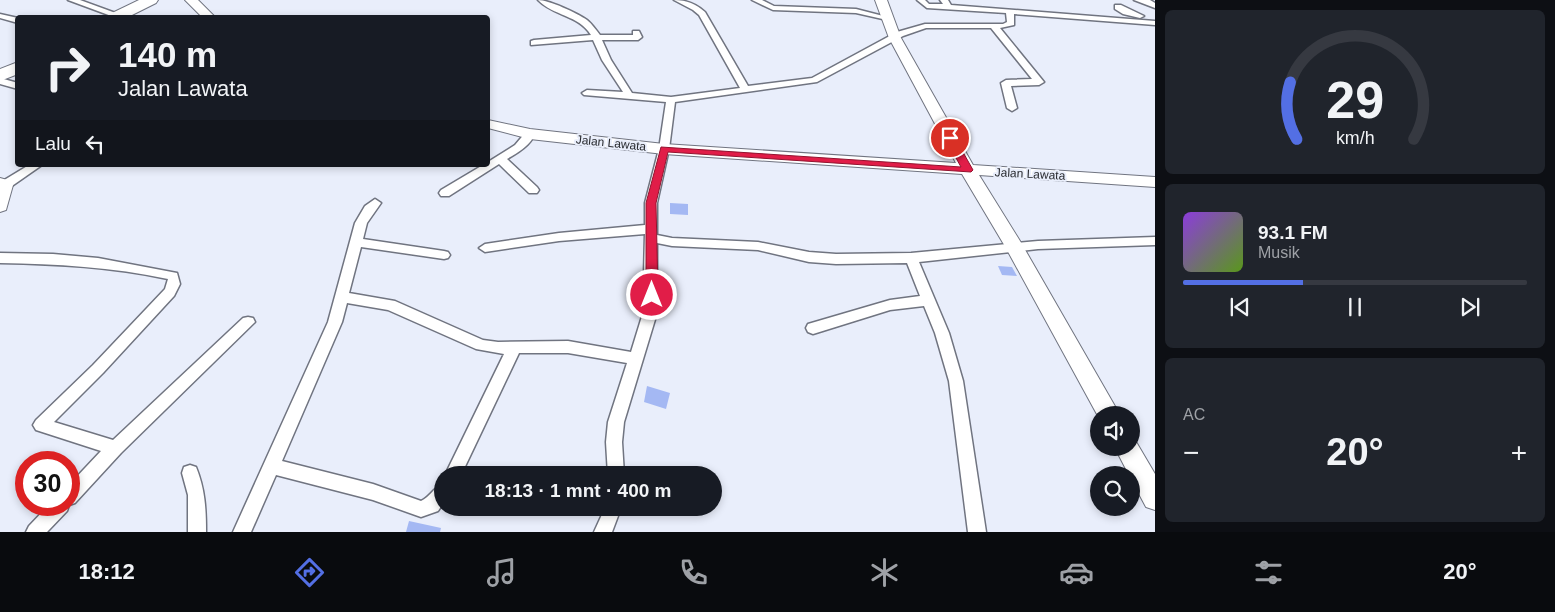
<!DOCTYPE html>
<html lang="id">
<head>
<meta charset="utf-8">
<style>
	:root { --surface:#171b24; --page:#20242c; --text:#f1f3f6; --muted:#9ea1a6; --line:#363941; --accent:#536fe4 }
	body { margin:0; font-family:Helvetica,sans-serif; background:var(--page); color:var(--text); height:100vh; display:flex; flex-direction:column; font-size:19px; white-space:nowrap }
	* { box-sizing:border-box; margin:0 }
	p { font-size:16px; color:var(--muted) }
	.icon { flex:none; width:28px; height:28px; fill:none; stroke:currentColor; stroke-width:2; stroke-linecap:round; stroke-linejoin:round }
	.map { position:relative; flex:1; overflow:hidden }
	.drawer { display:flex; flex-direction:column; gap:10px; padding:10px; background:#0d0f14; width:400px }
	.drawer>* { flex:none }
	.top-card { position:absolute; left:15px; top:15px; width:475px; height:152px; border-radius:5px; box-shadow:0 2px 8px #0003; background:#171b24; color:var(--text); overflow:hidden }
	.fabs { position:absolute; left:1090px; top:406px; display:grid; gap:10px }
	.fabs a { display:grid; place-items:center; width:50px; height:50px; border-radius:50%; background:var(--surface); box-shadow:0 2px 8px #0003; font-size:25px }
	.speed { position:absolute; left:15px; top:451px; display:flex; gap:10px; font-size:25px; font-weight:700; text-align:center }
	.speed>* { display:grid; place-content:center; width:65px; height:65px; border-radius:50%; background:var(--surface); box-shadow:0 2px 8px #0003; line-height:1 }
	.speed .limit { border:8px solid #d22; background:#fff; color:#111 }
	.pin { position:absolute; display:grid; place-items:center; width:42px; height:42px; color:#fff; margin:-21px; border:2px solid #fff; border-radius:50%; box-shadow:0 1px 5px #0007 }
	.me { position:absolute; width:55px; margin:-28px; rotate:0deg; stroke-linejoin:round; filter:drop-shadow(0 0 4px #0008) }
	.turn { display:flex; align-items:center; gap:18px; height:105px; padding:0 20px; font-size:22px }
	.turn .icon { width:65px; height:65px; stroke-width:2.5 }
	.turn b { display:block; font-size:35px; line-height:42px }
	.then { display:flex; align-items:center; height:48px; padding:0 20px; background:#0003; gap:10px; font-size:19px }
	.big { font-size:38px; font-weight:700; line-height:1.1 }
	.drawer .widget { flex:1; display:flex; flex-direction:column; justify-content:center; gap:8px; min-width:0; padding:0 18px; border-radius:8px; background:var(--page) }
	.drawer .dial { align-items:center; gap:0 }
	.dial svg { height:130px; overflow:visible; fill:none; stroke:var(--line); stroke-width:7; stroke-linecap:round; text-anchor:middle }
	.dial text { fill:var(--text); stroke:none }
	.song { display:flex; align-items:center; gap:15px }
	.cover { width:60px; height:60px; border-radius:8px; background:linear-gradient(135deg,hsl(270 70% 55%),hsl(90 70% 35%)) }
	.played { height:5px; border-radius:2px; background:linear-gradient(90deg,var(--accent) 35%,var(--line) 35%) }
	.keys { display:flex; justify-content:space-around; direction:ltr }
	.heat { display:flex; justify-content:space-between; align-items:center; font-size:28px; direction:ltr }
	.trip { position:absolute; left:434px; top:466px; width:288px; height:50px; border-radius:25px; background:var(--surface); box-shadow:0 2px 8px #0003; font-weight:700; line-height:50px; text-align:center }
	.dock { display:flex; height:80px; justify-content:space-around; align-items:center; background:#090b0e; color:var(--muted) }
	.dock .icon { width:35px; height:35px }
	.dock .selected { color:var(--accent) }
	.dock b { font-size:22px; color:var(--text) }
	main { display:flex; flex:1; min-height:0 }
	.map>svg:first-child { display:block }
</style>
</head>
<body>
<main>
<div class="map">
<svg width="1155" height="532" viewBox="0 0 1155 532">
	<rect width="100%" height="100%" fill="#e9eefb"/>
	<g fill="#a4b8f3">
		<path d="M670 203 688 204V215L670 214Z"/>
		<path d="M998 266 1012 267 1017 276 1002 275Z"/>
		<path d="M647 386 670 393 666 409 644 402Z"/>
		<path d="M409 521 441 528 440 532H406Z"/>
	</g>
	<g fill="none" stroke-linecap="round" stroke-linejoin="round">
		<defs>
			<g id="street">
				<path d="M68 0H80L121 15 114 17Z"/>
				<path d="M538 0C549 0 577 13 587 20 592 24 596 30 600 35H633V31H639L642 37 638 40H602L611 60 632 93 671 97 740 88 699 15 693 10 674 0C687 0 696 4 705 12L748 86 812 78 897 32 925 24H1003L1007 22 1006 13 927 8 917 0H925L929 4H943L940 0H948L951 5 1155 21V25L1014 14V25L1000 28 1044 82 1039 85 1011 86 1017 108 1012 111 1007 108 1001 83 1006 80 1032 79 991 28H926L903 36 817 82 675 102 669 149 657 203V235L672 238 758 242 809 252 836 254 911 253 1038 241 1155 237V245L1038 249 919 262 949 333 963 381 986 532H968L949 381 935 333 924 306 890 310 813 334 808 332 806 328 808 324 890 300 920 296 907 263 836 264 809 262 758 250 672 246 657 243V313L624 422 622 442 624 475H608L606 442 608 422 627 363 568 353H519L461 475H445L504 354 476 349 388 310 347 303 342 322 282 461 373 484 421 501C430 497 433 488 442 485V505L438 511 421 517 373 500 276 475 251 532H233L328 322 355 223 365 206 375 199 381 203 367 223 363 239 444 251 448 252 450 255 448 258 444 259 361 247 349 293 395 301 483 340 498 342 568 341 631 352 643 313 645 234 559 241 485 252 479 248 485 244 559 233 645 225V203L659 149 666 102 584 95 582 93 587 90 623 92 602 60 593 40 531 45V41L534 40 591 35C579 15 553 16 538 0Z"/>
				<path d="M752 0H762L774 6 856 9 891 18 887 20 856 13 773 10Z"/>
				<path d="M1134 0H1150L1155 3V8Z"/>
				<path d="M1115 5H1121L1144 16 1140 18 1123 14 1115 9Z"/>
				<path d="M0 14 18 18V23L0 18Z"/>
				<path d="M0 78 18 83V89L0 84Z"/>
				<path d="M530 131 534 132C535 143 516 154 507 159L537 187 539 190 537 193H529L499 164 449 196H441L439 193 441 190 483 165H488V162L515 145 526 132Z"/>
				<path d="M29 165H42L9 188H1V182Z"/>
				<path d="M0 253 53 254 98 258 177 273 180 284 174 296 103 373 54 422 113 440 243 318 248 317 253 318 255 322 121 453 75 503 69 505 67 511 47 532H26L29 526 49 505H69V485L101 451 36 430 33 425 36 420 93 365 165 289 168 279C112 267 56 264 0 263Z"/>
				<path d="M190 465 196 467C205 489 206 509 206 532H188V495L182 473 184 467Z"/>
				<path d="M605 508H621L612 532H594Z"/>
			</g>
			<g id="secondary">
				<path d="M185 0H198L216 18H203Z"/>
				<path d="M875 0H887L901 38 973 165 1155 177V187L979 175 1020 241 1120 415H1099V418L1006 248 962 174 664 154 530 139 488 128V120L530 129 664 144 956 163 889 38Z"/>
				<path d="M0 178 11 181 13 185 6 210 0 212Z"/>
				<path d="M1131 439 1135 440 1155 474V510L1146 507 1131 479V475H1129L1115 448H1131Z"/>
			</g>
			<g id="highway">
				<path d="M139 0H158L156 3 126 18H106L108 15Z"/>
				<path d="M18 62V74L0 81V69Z"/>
			</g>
		</defs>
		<use href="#street" stroke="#707480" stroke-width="3"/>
		<use href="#secondary" stroke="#707480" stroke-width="2"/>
		<use href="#highway" stroke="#707480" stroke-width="2"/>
		<use href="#street" fill="#fff" fill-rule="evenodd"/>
		<use href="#secondary" fill="#fff" fill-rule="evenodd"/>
		<use href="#highway" fill="#fff" fill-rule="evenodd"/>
	</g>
	<path fill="#e11d48" stroke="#92132f" d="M950 135 955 138 973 170 971 172 668 152 656 203 658 295 656 298H647L646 295V203L661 147 961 167 945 138Z"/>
	<g text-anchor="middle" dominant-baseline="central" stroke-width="4" stroke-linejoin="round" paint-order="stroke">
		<g font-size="12" fill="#27292e" stroke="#e9eefb">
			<text transform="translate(611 143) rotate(6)">Jalan Lawata</text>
			<text transform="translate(1030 174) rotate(3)">Jalan Lawata</text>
		</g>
	</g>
</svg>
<div class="fabs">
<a><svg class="icon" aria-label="sound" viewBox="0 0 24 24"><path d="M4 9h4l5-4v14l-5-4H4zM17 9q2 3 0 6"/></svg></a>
<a><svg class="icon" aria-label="search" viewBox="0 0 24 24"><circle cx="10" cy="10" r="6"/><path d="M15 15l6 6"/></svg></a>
</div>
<div class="speed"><div class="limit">30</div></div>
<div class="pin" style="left:950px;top:138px;background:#d93025"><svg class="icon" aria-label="arrive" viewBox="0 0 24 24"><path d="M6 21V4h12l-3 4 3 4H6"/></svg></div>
<svg class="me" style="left:652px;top:295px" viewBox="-20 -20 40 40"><circle r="17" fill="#e11d48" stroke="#fff" stroke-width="3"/><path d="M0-11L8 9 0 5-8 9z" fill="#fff"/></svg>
<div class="trip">18:13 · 1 mnt · 400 m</div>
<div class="top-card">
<div class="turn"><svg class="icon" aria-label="right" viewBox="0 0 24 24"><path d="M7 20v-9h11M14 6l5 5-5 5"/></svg><div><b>140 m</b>Jalan Lawata</div></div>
<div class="then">Lalu<svg class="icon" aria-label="left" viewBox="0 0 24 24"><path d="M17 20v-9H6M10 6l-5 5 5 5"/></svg></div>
</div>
</div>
<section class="drawer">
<div class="widget dial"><svg viewBox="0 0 100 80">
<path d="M14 69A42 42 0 1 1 86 69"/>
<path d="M14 69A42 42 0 0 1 10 34" stroke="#536fe4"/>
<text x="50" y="56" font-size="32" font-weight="700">29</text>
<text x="50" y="72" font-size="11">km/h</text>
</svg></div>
<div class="widget">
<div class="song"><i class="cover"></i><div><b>93.1 FM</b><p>Musik</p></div></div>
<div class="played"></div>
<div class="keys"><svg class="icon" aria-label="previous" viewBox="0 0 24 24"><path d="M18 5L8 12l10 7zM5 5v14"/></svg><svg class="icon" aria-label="pause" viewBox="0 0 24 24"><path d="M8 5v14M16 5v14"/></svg><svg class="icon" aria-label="next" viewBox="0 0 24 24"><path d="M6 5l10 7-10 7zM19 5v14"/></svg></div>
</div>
<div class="widget"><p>AC</p>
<div class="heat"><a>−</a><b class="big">20°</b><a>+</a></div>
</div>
</section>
</main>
<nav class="dock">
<b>18:12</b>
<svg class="icon selected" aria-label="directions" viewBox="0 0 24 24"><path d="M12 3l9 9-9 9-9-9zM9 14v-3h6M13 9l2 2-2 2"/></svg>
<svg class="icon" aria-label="music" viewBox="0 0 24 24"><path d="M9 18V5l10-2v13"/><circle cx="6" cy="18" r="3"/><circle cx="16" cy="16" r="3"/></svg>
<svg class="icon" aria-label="phone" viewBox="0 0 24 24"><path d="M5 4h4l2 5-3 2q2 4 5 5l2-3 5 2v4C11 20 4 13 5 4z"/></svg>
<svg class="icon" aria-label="climate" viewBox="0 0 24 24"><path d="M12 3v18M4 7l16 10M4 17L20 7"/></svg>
<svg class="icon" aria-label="car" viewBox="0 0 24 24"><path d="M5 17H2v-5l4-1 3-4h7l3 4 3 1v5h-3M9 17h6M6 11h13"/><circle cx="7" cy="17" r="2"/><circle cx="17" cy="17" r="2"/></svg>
<svg class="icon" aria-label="filters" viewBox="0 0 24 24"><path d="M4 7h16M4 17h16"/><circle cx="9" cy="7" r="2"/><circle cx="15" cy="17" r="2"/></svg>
<b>20°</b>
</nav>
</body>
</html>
